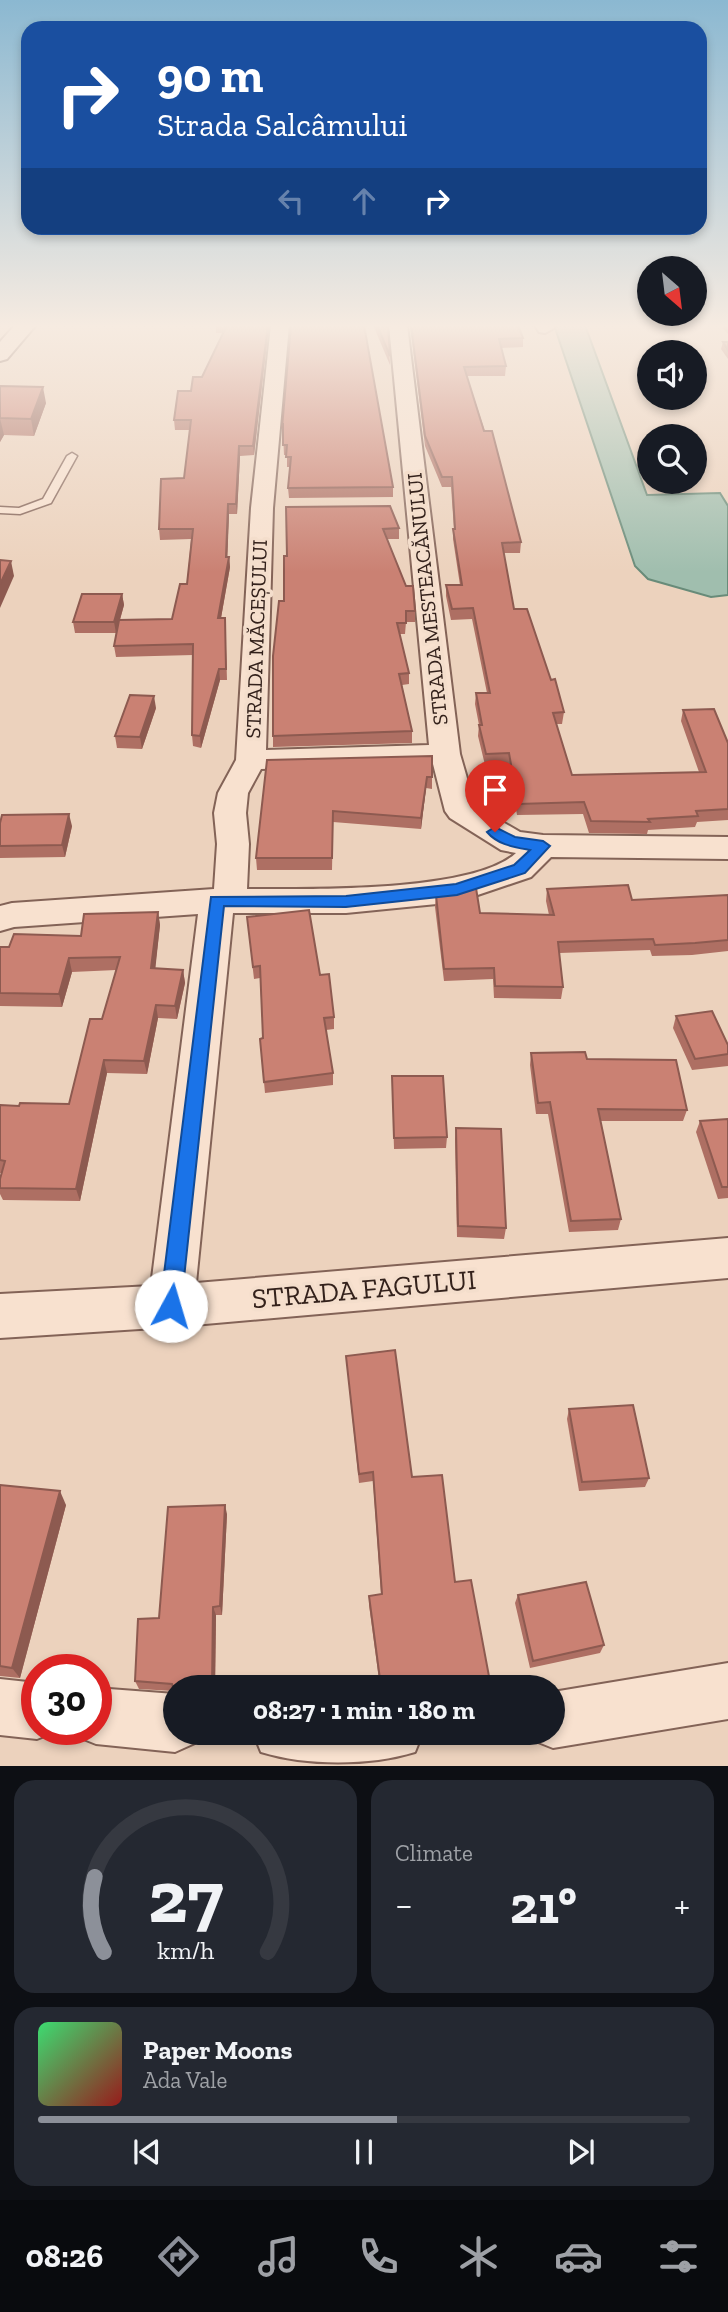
<!DOCTYPE html>
<html lang="en">
<head>
<meta charset="utf-8">
<style>
	:root { --surface:#171b24; --page:#242831; --text:#f1f3f6; --muted:#9ea1a6; --line:#363941; --accent:#8c9099 }
	body { margin:0; font-family:"Zilla Slab",serif; background:var(--page); color:var(--text); height:100vh; display:flex; flex-direction:column; font-size:26px; white-space:nowrap }
	* { box-sizing:border-box; margin:0 }
	p { font-size:23px; color:var(--muted) }
	.icon { flex:none; width:38px; height:38px; fill:none; stroke:currentColor; stroke-width:2; stroke-linecap:round; stroke-linejoin:round }
	.map { position:relative; height:1766px; overflow:hidden }
	.side { display:flex; flex-direction:column; gap:14px; padding:14px; background:#0d0f14; flex:1 }
	.side>* { flex:none }
	.banner { position:absolute; left:21px; top:21px; width:686px; height:214px; border-radius:21px; box-shadow:0 4px 10px #0003; background:#1a4fa0; color:#fff; overflow:hidden }
	.needle { width:46px; rotate:152deg }
	.buttons { position:absolute; left:637px; top:256px; display:grid; gap:14px }
	.buttons a { display:grid; place-items:center; width:70px; height:70px; border-radius:50%; background:var(--surface); box-shadow:0 4px 10px #0003; font-size:35px }
	.speed { position:absolute; left:21px; top:1654px; display:flex; gap:14px; font-size:35px; font-weight:700; text-align:center }
	.speed>* { display:grid; place-content:center; width:91px; height:91px; border-radius:50%; background:var(--surface); box-shadow:0 4px 10px #0003; line-height:1 }
	.speed .limit { border:10px solid #d22; background:#fff; color:#111 }
	.pin { position:absolute; display:grid; place-items:center; width:60px; height:60px; color:#fff; margin:-72px -30px; border-radius:50% 50% 50% 0; rotate:-45deg; box-shadow:0 0 7px #0007 }
	.pin .icon { rotate:45deg }
	.me { position:absolute; width:77px; margin:-38px; rotate:6deg; stroke-linejoin:round; filter:drop-shadow(0 0 5px #0008) }
	.turn { display:flex; align-items:center; gap:24px; height:147px; padding:0 21px; font-size:32px }
	.turn .icon { width:91px; height:91px; stroke-width:2.5 }
	.turn b { display:block; font-size:49px; line-height:60px }
	.lanes { display:flex; align-items:center; height:66px; padding:0 21px; background:#0003; justify-content:center; gap:35px; direction:ltr }
	.lanes .off { opacity:.35 }
	.big { font-size:52px; font-weight:700; line-height:1.1 }
	.side .widget { flex:1; display:flex; flex-direction:column; justify-content:center; gap:10px; min-width:0; padding:0 24px; border-radius:21px; background:var(--page) }
	.side .dial { align-items:center; gap:0 }
	.dial svg { height:182px; overflow:visible; fill:none; stroke:var(--line); stroke-width:7; stroke-linecap:round; text-anchor:middle }
	.dial text { fill:var(--text); stroke:none }
	.song { display:flex; align-items:center; gap:21px }
	.cover { width:84px; height:84px; border-radius:10px; background:linear-gradient(135deg,hsl(140 70% 55%),hsl(0 70% 35%)) }
	.played { height:7px; border-radius:4px; background:linear-gradient(90deg,var(--accent) 55%,var(--line) 55%) }
	.keys { display:flex; justify-content:space-around; direction:ltr }
	.heat { display:flex; justify-content:space-between; align-items:center; font-size:38px; direction:ltr }
	.side .tiles { flex:1; display:grid; gap:14px; grid-template-columns:1fr 1fr }
	.widget:last-child { grid-column:span 2 }
	.trip { position:absolute; left:163px; top:1675px; width:402px; height:70px; border-radius:35px; background:var(--surface); box-shadow:0 4px 10px #0003; font-weight:700; line-height:70px; text-align:center }
	.menu { display:flex; height:112px; justify-content:space-around; align-items:center; background:#090b0e; color:var(--muted) }
	.menu .icon { width:49px; height:49px }
	.menu .current { color:var(--accent) }
	.menu b { font-size:32px; color:var(--text) }
	.map>svg:first-child { display:block }
</style>
</head>
<body>
<div class="map">
<svg width="728" height="1766" viewBox="0 0 728 1766">
	<rect width="100%" height="100%" fill="#ecd2bd"/>
	<path fill="#a0beae" stroke="#688b79" stroke-width="2" d="M554 325H585L647 495 720 493 728 506V595L711 597 648 579 635 566Z"/>
	<g fill="none" stroke-linecap="round" stroke-linejoin="round">
		<defs>
			<path id="lane" d="M72 453 77 456 51 503 20 514 0 513V507L19 508 43 499 67 456Z"/>
			<g id="street">
				<path d="M271 325H289L273 508 266 750 429 745 389 325H407L460 754 475 806 520 832 543 835 728 837V859L551 857 531 877 457 902 346 913H233L196 1283 728 1238V1278L171 1327 0 1338V1294L151 1286 198 914 14 927 0 931V906L12 903 214 889 217 844 214 813 218 793 236 760 251 508ZM433 764 445 811 450 818 501 850 516 853C473 893 307 889 247 889L249 844 246 813 248 793 261 769Z"/>
				<path d="M535 325H553L554 328 545 333 539 332Z"/>
				<path d="M728 1663V1719L553 1748 533 1740 530 1732H553V1692Z"/>
				<path d="M0 1679 37 1683V1729H58L57 1731 37 1739 0 1735Z"/>
				<path d="M96 1688 175 1694V1732H200L195 1743 175 1752 96 1744 76 1736 73 1729H96Z"/>
				<path d="M253 1732H423L415 1752C370 1766 306 1766 261 1752Z"/>
			</g>
			<path id="secondary" d="M15 325H36L7 359 0 361V342Z"/>
		</defs>
		<use href="#lane" stroke="#836357" stroke-width="3"/>
		<use href="#street" stroke="#836357" stroke-width="4"/>
		<use href="#secondary" stroke="#65453a" stroke-width="4"/>
		<use href="#lane" fill="#f8e1cf" fill-rule="evenodd"/>
		<use href="#street" fill="#f8e1cf" fill-rule="evenodd"/>
		<use href="#secondary" fill="#f8e1cf" fill-rule="evenodd"/>
	</g>
	<g fill="#ae6f63">
		<path d="M216 325H269L254 455 240 456 237 514H229L227 557H229L230 567 221 618H225L227 680H220L201 748 193 746 192 735 193 655 116 657 114 646 116 633H75L73 622 122 594 124 605 120 620 172 619 187 584 191 539 160 540 159 529 184 478 190 430H175L174 420 191 391 202 377 223 333H216Z"/>
		<path d="M373 325H388L390 365Z"/>
		<path d="M410 325H518L523 338V347L501 348 506 366 505 376H467L521 542 520 553H504L514 609 551 680 564 712 562 724H556L572 775 699 772 681 721 683 710 728 743V820L697 822 695 827 648 830 647 834 589 833 583 814 517 815 508 764 485 765 478 736 479 725 475 704 476 693H487L472 619 451 620 446 596V585H460L453 539V529H454L451 487H442L425 446Z"/>
		<path d="M720 325H728V334Z"/>
		<path d="M723 342H728V359L721 349Z"/>
		<path d="M0 386 46 403 34 436 4 435 0 442Z"/>
		<path d="M282 428 393 487V497L289 498 288 488 290 467H287V455H284L283 434 282 438Z"/>
		<path d="M286 507 399 528V539H387L415 611V622H406L405 634H399L409 673V684L402 685 412 731V743L273 747V736L287 556Z"/>
		<path d="M156 708 142 749 117 748 115 736Z"/>
		<path d="M267 760 432 777V789L426 788 421 829 333 822 332 870H257L256 858Z"/>
		<path d="M0 823 72 826 65 857 0 858Z"/>
		<path d="M547 889 632 900 728 895V951L692 955 652 956 650 950 559 953 563 987 561 999 494 998 493 979 444 981 435 907 436 895 480 913 549 915 546 901Z"/>
		<path d="M158 912 160 925 155 968 183 970 185 983 177 1019 158 1018 147 1074 107 1073 80 1201 3 1200 0 1194V1179L2 1173H0V1105L19 1106 69 1104 102 1019 116 970 72 972 62 1007 0 1006V947H9L81 936Z"/>
		<path d="M247 917 320 975 334 1017V1029L326 1030 333 1073V1085L265 1093 260 1039 263 1038 260 978 254 979Z"/>
		<path d="M676 1016 728 1045V1066L692 1070 673 1028Z"/>
		<path d="M531 1053 587 1059 687 1110 683 1121H600L621 1219 618 1230 569 1232 548 1114H536L530 1065Z"/>
		<path d="M392 1076 447 1137 446 1148 394 1149Z"/>
		<path d="M728 1119V1198L718 1199 696 1132 700 1121Z"/>
		<path d="M456 1128 506 1228 504 1239 457 1237 455 1139Z"/>
		<path d="M346 1356 412 1477 455 1582 491 1687H380L369 1605V1596L381 1594 373 1481 359 1483Z"/>
		<path d="M569 1409 649 1478 645 1487 579 1491 567 1419Z"/>
		<path d="M0 1485 66 1505 20 1678 0 1676Z"/>
		<path d="M227 1514 222 1615H216L215 1687H175V1696L174 1691 139 1689 135 1681 159 1618Z"/>
		<path d="M518 1595 604 1645 600 1653 530 1668 515 1603Z"/>
	</g>
	<g fill="#8d5a50">
		<path d="M268 325H269L254 455 253 446Z"/>
		<path d="M43 387 46 403 34 436 31 419Z"/>
		<path d="M0 418 4 435 0 442Z"/>
		<path d="M239 446 240 456 237 514 236 504Z"/>
		<path d="M228 504 229 514 227 567 226 557Z"/>
		<path d="M229 557 230 567 219 629 218 618Z"/>
		<path d="M11 561 14 576 0 608V584Z"/>
		<path d="M122 594 124 605 116 633 114 622Z"/>
		<path d="M219 669 220 680 201 748 200 736Z"/>
		<path d="M154 696 156 708 142 749 140 737Z"/>
		<path d="M427 777 426 788 421 829V818Z"/>
		<path d="M69 814 72 826 65 857 62 845Z"/>
		<path d="M158 912 160 925 154 981 151 968Z"/>
		<path d="M69 958 72 972 62 1007 59 994Z"/>
		<path d="M183 970 185 983 177 1019 175 1006Z"/>
		<path d="M156 1005 158 1018 147 1074 144 1061Z"/>
		<path d="M104 1060 107 1073 80 1201 76 1189Z"/>
		<path d="M60 1491 66 1505 20 1678 12 1668Z"/>
		<path d="M225 1505 227 1514 222 1615 220 1606Z"/>
		<path d="M213 1607 216 1615 215 1687H212Z"/>
	</g>
	<g fill="#ca8173" stroke="#8d5a50" stroke-width="2">
		<path d="M227 325H268L253 446H239L236 504H228L226 557H229L218 618H225L226 669H219L200 736 192 735 193 644 114 646 119 620 172 619 180 584H187L193 529H159L161 479 184 478 191 420H174L178 391H191L193 377H202Z"/>
		<path d="M291 325H364L393 487 288 488 291 457H286L287 445H283V423L282 428Z"/>
		<path d="M377 325H388L390 356Z"/>
		<path d="M411 325H518L523 338 499 339 506 366 464 367 484 431H492L521 542 502 543 514 609H527L551 680 555 679 564 712 553 713 572 775 706 772 683 710 714 709 728 743V809L696 811 698 816 648 819 650 822 591 821 584 802 518 804 509 753 486 754 479 725H482L476 693H490L473 608 452 609 446 585H462L453 529H455L452 477H442L425 436Z"/>
		<path d="M723 342H728V350Z"/>
		<path d="M0 386 43 387 31 419 0 418Z"/>
		<path d="M390 506 399 528 383 529 406 586H413L415 611H406V623H397L409 673 399 674 412 731 273 736V656L279 601H284V556H287L286 507Z"/>
		<path d="M0 560 11 561 0 584Z"/>
		<path d="M82 594H122L114 622H73Z"/>
		<path d="M130 695 154 696 140 737 115 736Z"/>
		<path d="M432 756V777H427L421 818 333 811 332 858H256L267 760Z"/>
		<path d="M69 814 62 845 0 846V823L2 815Z"/>
		<path d="M628 885 632 900 728 895V940L695 943 655 945 653 939 558 942 563 987 495 986 494 968 444 969 436 895 476 888 480 913 554 915 547 889Z"/>
		<path d="M309 910 320 975 329 974 334 1017 324 1018 333 1073 264 1082 260 1039 263 1038 260 966 253 967 247 917Z"/>
		<path d="M158 912 151 968 183 970 175 1006 156 1005 144 1061 104 1060 76 1189 0 1188V1179L5 1161 0 1160V1105L19 1106 20 1103 69 1104 90 1019H102L120 957 69 958 59 994 0 993V947H9L14 934 81 936 84 914Z"/>
		<path d="M712 1011 728 1045V1054L695 1059 676 1016Z"/>
		<path d="M585 1052 587 1059 676 1060 687 1110 598 1109 621 1219 571 1221 550 1102 538 1103 531 1053Z"/>
		<path d="M392 1076H443L447 1137 394 1138Z"/>
		<path d="M728 1119V1187H722L700 1121Z"/>
		<path d="M456 1128 501 1129 506 1228 458 1226Z"/>
		<path d="M395 1350 412 1477 442 1475 455 1582 471 1580 491 1687H381L369 1596 382 1594 373 1472 359 1474 346 1356Z"/>
		<path d="M633 1405 649 1478 582 1482 569 1409Z"/>
		<path d="M0 1485 60 1491 12 1668 0 1666Z"/>
		<path d="M225 1505 220 1606 213 1607 212 1687H175V1695L172 1684 135 1681 138 1619 159 1618 168 1507Z"/>
		<path d="M586 1582 604 1645 533 1661 518 1595Z"/>
	</g>
	<linearGradient id="sky" x2="0" y2="1"><stop stop-color="#8bb8d1"/><stop offset="0.57" stop-color="#f6ebe1"/><stop offset="1" stop-color="#f6ebe1" stop-opacity="0"/></linearGradient>
	<rect width="728" height="572" fill="url(#sky)"/>
	<path fill="#1a73e8" stroke="#114b97" stroke-width="2" d="M495 827 515 837 543 841 550 846 525 873 457 895 346 907 224 906 181 1306 178 1313 171 1316 163 1313 160 1306 211 897 346 896 456 884 514 865 530 850C514 847 498 845 487 832Z"/>
	<g text-anchor="middle" dominant-baseline="central" stroke-width="7" stroke-linejoin="round" paint-order="stroke">
		<g font-size="21" fill="#33211b" stroke="#f4decc">
			<text transform="translate(427 599) rotate(-96)">STRADA MESTEACĂNULUI</text>
			<text transform="translate(256 639) rotate(-88)">STRADA MĂCEȘULUI</text>
		</g>
		<g font-size="28" fill="#33211b" stroke="#f4decc">
			<text transform="translate(364 1289) rotate(-5)">STRADA FAGULUI</text>
		</g>
	</g>
</svg>
<div class="buttons">
<a><svg class="needle" viewBox="-14 -14 28 28"><path d="M0-13l5 13h-10z" fill="#e53935"/><path d="M0 13l5-13h-10z" fill="#9ea1a6"/></svg></a>
<a><svg class="icon" aria-label="sound" viewBox="0 0 24 24"><path d="M4 9h4l5-4v14l-5-4H4zM17 9q2 3 0 6"/></svg></a>
<a><svg class="icon" aria-label="search" viewBox="0 0 24 24"><circle cx="10" cy="10" r="6"/><path d="M15 15l6 6"/></svg></a>
</div>
<div class="speed"><div class="limit">30</div></div>
<div class="pin" style="left:495px;top:832px;background:#d93025"><svg class="icon" aria-label="arrive" viewBox="0 0 24 24"><path d="M6 21V4h12l-3 4 3 4H6"/></svg></div>
<svg class="me" style="left:171px;top:1306px" viewBox="-20 -20 40 40"><circle r="19" fill="#fff"/><path d="M0-13L10 11 0 6-10 11z" fill="#1a73e8"/></svg>
<div class="trip">08:27 · 1 min · 180 m</div>
<div class="banner">
<div class="turn"><svg class="icon" aria-label="right" viewBox="0 0 24 24"><path d="M7 20v-9h11M14 6l5 5-5 5"/></svg><div><b>90 m</b>Strada Salcâmului</div></div>
<div class="lanes"><svg class="icon off" aria-label="left" viewBox="0 0 24 24"><path d="M17 20v-9H6M10 6l-5 5 5 5"/></svg><svg class="icon off" aria-label="ahead" viewBox="0 0 24 24"><path d="M12 20V5M6 11l6-6 6 6"/></svg><svg class="icon" aria-label="right" viewBox="0 0 24 24"><path d="M7 20v-9h11M14 6l5 5-5 5"/></svg></div>
</div>
</div>
<section class="side">
<div class="tiles">
<div class="widget dial"><svg viewBox="0 0 100 80">
<path d="M14 69A42 42 0 1 1 86 69"/>
<path d="M14 69A42 42 0 0 1 10 36" stroke="#8c9099"/>
<text x="50" y="56" font-size="32" font-weight="700">27</text>
<text x="50" y="72" font-size="11">km/h</text>
</svg></div>
<div class="widget"><p>Climate</p>
<div class="heat"><a>−</a><b class="big">21°</b><a>+</a></div>
</div>
<div class="widget">
<div class="song"><i class="cover"></i><div><b>Paper Moons</b><p>Ada Vale</p></div></div>
<div class="played"></div>
<div class="keys"><svg class="icon" aria-label="previous" viewBox="0 0 24 24"><path d="M18 5L8 12l10 7zM5 5v14"/></svg><svg class="icon" aria-label="pause" viewBox="0 0 24 24"><path d="M8 5v14M16 5v14"/></svg><svg class="icon" aria-label="next" viewBox="0 0 24 24"><path d="M6 5l10 7-10 7zM19 5v14"/></svg></div>
</div>
</div>
</section>
<nav class="menu">
<b>08:26</b>
<svg class="icon current" aria-label="directions" viewBox="0 0 24 24"><path d="M12 3l9 9-9 9-9-9zM9 14v-3h6M13 9l2 2-2 2"/></svg>
<svg class="icon" aria-label="music" viewBox="0 0 24 24"><path d="M9 18V5l10-2v13"/><circle cx="6" cy="18" r="3"/><circle cx="16" cy="16" r="3"/></svg>
<svg class="icon" aria-label="phone" viewBox="0 0 24 24"><path d="M5 4h4l2 5-3 2q2 4 5 5l2-3 5 2v4C11 20 4 13 5 4z"/></svg>
<svg class="icon" aria-label="climate" viewBox="0 0 24 24"><path d="M12 3v18M4 7l16 10M4 17L20 7"/></svg>
<svg class="icon" aria-label="car" viewBox="0 0 24 24"><path d="M5 17H2v-5l4-1 3-4h7l3 4 3 1v5h-3M9 17h6M6 11h13"/><circle cx="7" cy="17" r="2"/><circle cx="17" cy="17" r="2"/></svg>
<svg class="icon" aria-label="filters" viewBox="0 0 24 24"><path d="M4 7h16M4 17h16"/><circle cx="9" cy="7" r="2"/><circle cx="15" cy="17" r="2"/></svg>
</nav>
</body>
</html>
